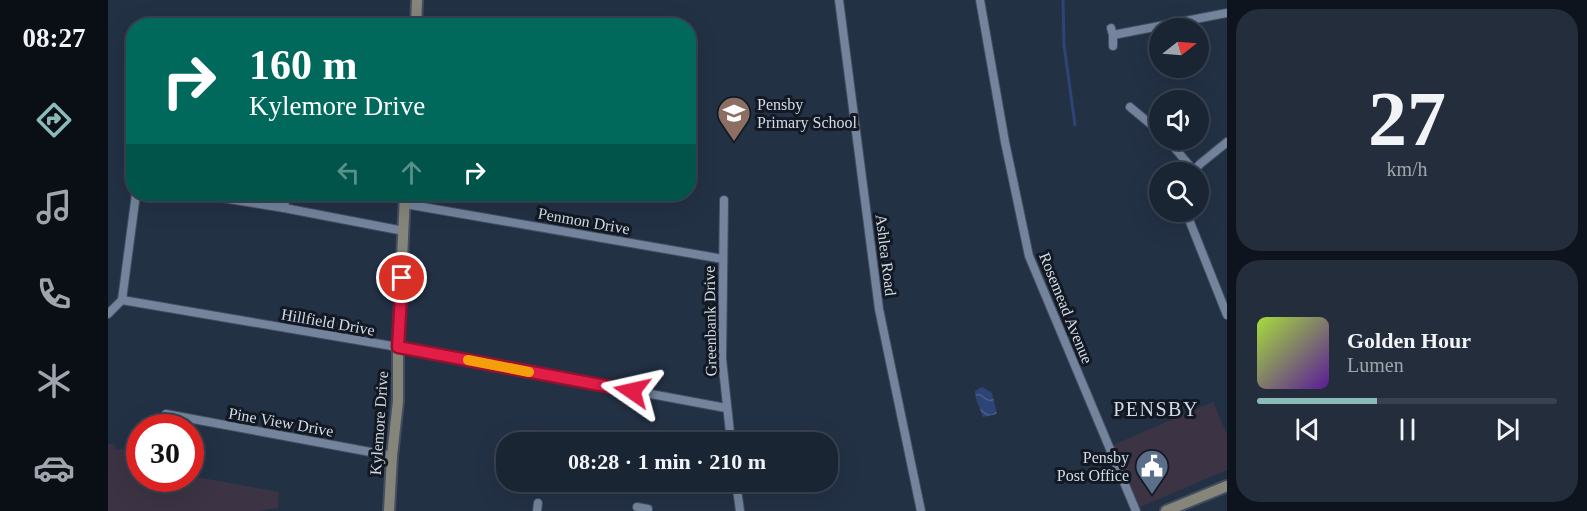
<!DOCTYPE html>
<html lang="en">
<head>
<meta charset="utf-8">
<style>
	:root { --surface:#1a2534; --page:#232d3c; --text:#f1f3f6; --muted:#9fa5ac; --line:#38424f; --accent:#8bbbb9 }
	body { margin:0; font-family:"Times New Roman",serif; background:var(--page); color:var(--text); height:100vh; display:flex; flex-direction:column; font-size:22px; white-space:nowrap }
	* { box-sizing:border-box; margin:0 }
	p { font-size:20px; color:var(--muted) }
	.icon { flex:none; width:33px; height:33px; fill:none; stroke:currentColor; stroke-width:2; stroke-linecap:round; stroke-linejoin:round }
	.map { position:relative; flex:1; overflow:hidden }
	.side { display:flex; flex-direction:column; gap:9px; padding:9px; background:#0e141d; width:360px }
	.side>* { flex:none }
	.banner { position:absolute; left:18px; top:18px; width:570px; height:183px; border-radius:24px; box-shadow:0 6px 24px #0002,0 0 0 2px var(--line); background:#00695c; color:#fff; overflow:hidden }
	.needle { width:39px; rotate:73deg }
	.fabs { position:absolute; left:1041px; top:18px; display:grid; gap:12px }
	.fabs a { display:grid; place-items:center; width:60px; height:60px; border-radius:50%; background:var(--surface); box-shadow:0 6px 24px #0002,0 0 0 2px var(--line); font-size:30px }
	.speed { position:absolute; left:18px; top:414px; display:flex; gap:12px; font-size:30px; font-weight:700; text-align:center }
	.speed>* { display:grid; place-content:center; width:78px; height:78px; border-radius:50%; background:var(--surface); box-shadow:0 6px 24px #0002,0 0 0 2px var(--line); line-height:1 }
	.speed .limit { border:9px solid #d22; background:#fff; color:#111 }
	.pin { position:absolute; display:grid; place-items:center; width:51px; height:51px; color:#fff; margin:-26px; border:3px solid #fff; border-radius:50%; box-shadow:0 2px 6px #0007 }
	.me { position:absolute; width:66px; margin:-33px; rotate:281deg; stroke-linejoin:round; filter:drop-shadow(0 0 4px #0008) }
	.turn { display:flex; align-items:center; gap:21px; height:126px; padding:0 24px; font-size:27px }
	.turn .icon { width:78px; height:78px; stroke-width:2.5 }
	.turn b { display:block; font-size:42px; line-height:51px }
	.lanes { display:flex; align-items:center; height:57px; padding:0 24px; background:#0003; justify-content:center; gap:30px; direction:ltr }
	.lanes .off { opacity:.35 }
	.side .widget { flex:1; display:flex; flex-direction:column; justify-content:center; gap:9px; min-width:0; padding:0 21px; border-radius:24px; background:var(--page) }
	.side .dial { align-items:center; gap:0 }
	.dial b { font-size:78px; line-height:1 }
	.song { display:flex; align-items:center; gap:18px }
	.cover { width:72px; height:72px; border-radius:9px; background:linear-gradient(135deg,hsl(80 70% 55%),hsl(270 70% 35%)) }
	.played { height:6px; border-radius:3px; background:linear-gradient(90deg,var(--accent) 40%,var(--line) 40%) }
	.keys { display:flex; justify-content:space-around; direction:ltr }
	.trip { position:absolute; left:388px; top:432px; width:342px; height:60px; border-radius:24px; background:var(--surface); box-shadow:0 6px 24px #0002,0 0 0 2px var(--line); font-weight:800; line-height:60px; text-align:center }
	main { display:flex; flex:1; min-height:0 }
	.dock { display:flex; flex-direction:column; width:108px; justify-content:space-around; align-items:center; background:#0a0f15; color:var(--muted) }
	.dock .icon { width:42px; height:42px }
	.dock .on { color:var(--accent) }
	.dock b { font-size:27px; color:var(--text) }
	.map>svg:first-child { display:block }
</style>
</head>
<body>
<main>
<nav class="dock">
<b>08:27</b>
<svg class="icon on" aria-label="directions" viewBox="0 0 24 24"><path d="M12 3l9 9-9 9-9-9zM9 14v-3h6M13 9l2 2-2 2"/></svg>
<svg class="icon" aria-label="music" viewBox="0 0 24 24"><path d="M9 18V5l10-2v13"/><circle cx="6" cy="18" r="3"/><circle cx="16" cy="16" r="3"/></svg>
<svg class="icon" aria-label="phone" viewBox="0 0 24 24"><path d="M5 4h4l2 5-3 2q2 4 5 5l2-3 5 2v4C11 20 4 13 5 4z"/></svg>
<svg class="icon" aria-label="climate" viewBox="0 0 24 24"><path d="M12 3v18M4 7l16 10M4 17L20 7"/></svg>
<svg class="icon" aria-label="car" viewBox="0 0 24 24"><path d="M5 17H2v-5l4-1 3-4h7l3 4 3 1v5h-3M9 17h6M6 11h13"/><circle cx="7" cy="17" r="2"/><circle cx="17" cy="17" r="2"/></svg>
</nav>
<div class="map">
<svg width="1119" height="511" viewBox="0 0 1119 511">
	<defs>
		<pattern id="water-waves" width="16" height="10" patternUnits="userSpaceOnUse" patternTransform="scale(1.5)"><rect width="16" height="10" fill="#2d4476"/><path d="M0 5q4-4 8 0t8 0" fill="none" stroke="#4b5e8a"/></pattern>
	</defs>
	<rect width="100%" height="100%" fill="#233145"/>
	<g fill="#3c3444">
		<path d="M1105 402 1119 435V470L1032 507 1005 445Z"/>
		<path d="M0 443 7 445 8 450 25 447 31 451 32 478H82L83 476 171 492 170 508 151 511H0Z"/>
	</g>
	<path fill="url(#water-waves)" d="M874 387 884 393 889 414 875 417 868 399 867 391Z"/>
	<g fill="none" stroke-linecap="round" stroke-linejoin="round">
		<path stroke="#2d4476" stroke-width="3" d="M955 0 956 45 967 125"/>
		<defs>
			<g id="street">
				<path d="M731 0 771 309 813 511"/>
				<path d="M872 0 897 142 921 256 1028 511"/>
				<path d="M56 23 69 26"/>
				<path d="M1003 28 1005 35V46"/>
				<path d="M1005 35 1119 13"/>
				<path d="M1022 107 1052 132"/>
				<path d="M1060 140 1086 171"/>
				<path d="M1085 172 1092 164 1119 142"/>
				<path d="M90 194 176 208 296 231"/>
				<path d="M616 200 614 359 623 442"/>
				<path d="M297 204 615 259"/>
				<path d="M176 208 178 194"/>
				<path d="M1078 212 1119 315"/>
				<path d="M14 300 290 347 618 408"/>
				<path d="M14 300 28 194"/>
				<path d="M0 314 14 300"/>
				<path d="M58 414 284 456"/>
				<path d="M628 482 632 511"/>
				<path d="M529 507 540 509V511"/>
				<path d="M429 511 430 503"/>
			</g>
			<g id="secondary">
				<path d="M308 26 309 0"/>
				<path d="M281 511 284 456 290 401V347L297 194"/>
				<path d="M1058 511 1119 486"/>
			</g>
		</defs>
		<use href="#street" stroke="#434f60" stroke-width="10"/>
		<use href="#secondary" stroke="#434f60" stroke-width="14"/>
		<use href="#street" stroke="#73849c" stroke-width="8"/>
		<use href="#secondary" stroke="#85857a" stroke-width="10"/>
	</g>
	<g fill="none" stroke-linecap="round" stroke-linejoin="round">
		<defs>
			<path id="route" d="M294 278 290 347 524 391"/>
		</defs>
		<use href="#route" stroke="#92132f" stroke-width="15"/>
		<use href="#route" stroke="#e11d48" stroke-width="10"/>
		<path stroke="#f59e0b" stroke-width="10" d="M360 360 421 372"/>
	</g>
	<defs>
		<symbol id="school-pin" viewBox="-11 -11 22 30"><path d="M0 17L-7.5 6A9.5 9.5 0 1 1 7.5 6Z" fill="#8d6e63" stroke="#121922"/><path d="M0-5L7-2L0 1L-7-2ZM-4 1L0 2.5L4 1V4Q0 6-4 4Z" fill="#fff"/></symbol>
		<symbol id="civic-pin" viewBox="-11 -11 22 30"><path d="M0 17L-7.5 6A9.5 9.5 0 1 1 7.5 6Z" fill="#5c6f8a" stroke="#121922"/><path d="M-.6-6.5H3V-4.5H.6V-3L4-1V1h2V6H-6V1h2V-1L-.6-3ZM-1.2 2.5V6h2.4V2.5Z" fill="#fff"/></symbol>
	</defs>
	<g fill-rule="evenodd">
		<use href="#school-pin" x="607" y="94" width="38" height="52"/>
		<use href="#civic-pin" x="1025" y="447" width="38" height="52"/>
	</g>
	<g text-anchor="middle" dominant-baseline="central" stroke-width="6" stroke-linejoin="round" paint-order="stroke">
		<g font-size="16" fill="#d2dbe9" stroke="#121922" text-anchor="start">
			<text x="649" y="104">Pensby<tspan x="649" dy="18">Primary School</tspan></text>
			<text x="1021" y="457" text-anchor="end">Pensby<tspan x="1021" dy="18">Post Office</tspan></text>
		</g>
		<g font-size="16" fill="#d2dbe9" stroke="#121922">
			<text transform="translate(476 221) rotate(10)">Penmon Drive</text>
			<text transform="translate(778 255) rotate(83)">Ashlea Road</text>
			<text transform="translate(958 308) rotate(68)">Rosemead Avenue</text>
			<text transform="translate(602 321) rotate(-91)">Greenbank Drive</text>
			<text transform="translate(220 322) rotate(10)">Hillfield Drive</text>
			<text transform="translate(173 422) rotate(10)">Pine View Drive</text>
			<text transform="translate(271 423) rotate(-86)">Kylemore Drive</text>
		</g>
		<g font-size="20" letter-spacing="1.5" fill="#d2dbe9" stroke="#121922">
			<text x="1048" y="409">PENSBY</text>
		</g>
	</g>
</svg>
<div class="fabs">
<a><svg class="needle" viewBox="-14 -14 28 28"><path d="M0-13l5 13h-10z" fill="#e53935"/><path d="M0 13l5-13h-10z" fill="#9fa5ac"/></svg></a>
<a><svg class="icon" aria-label="sound" viewBox="0 0 24 24"><path d="M4 9h4l5-4v14l-5-4H4zM17 9q2 3 0 6"/></svg></a>
<a><svg class="icon" aria-label="search" viewBox="0 0 24 24"><circle cx="10" cy="10" r="6"/><path d="M15 15l6 6"/></svg></a>
</div>
<div class="speed"><div class="limit">30</div></div>
<div class="pin" style="left:294px;top:278px;background:#d93025"><svg class="icon" aria-label="arrive" viewBox="0 0 24 24"><path d="M6 21V4h12l-3 4 3 4H6"/></svg></div>
<svg class="me" style="left:524px;top:391px" viewBox="-20 -20 40 40"><path d="M0-17L14 15 0 8-14 15z" fill="#e11d48" stroke="#fff" stroke-width="4"/></svg>
<div class="trip">08:28 · 1 min · 210 m</div>
<div class="banner">
<div class="turn"><svg class="icon" aria-label="right" viewBox="0 0 24 24"><path d="M7 20v-9h11M14 6l5 5-5 5"/></svg><div><b>160 m</b>Kylemore Drive</div></div>
<div class="lanes"><svg class="icon off" aria-label="left" viewBox="0 0 24 24"><path d="M17 20v-9H6M10 6l-5 5 5 5"/></svg><svg class="icon off" aria-label="ahead" viewBox="0 0 24 24"><path d="M12 20V5M6 11l6-6 6 6"/></svg><svg class="icon" aria-label="right" viewBox="0 0 24 24"><path d="M7 20v-9h11M14 6l5 5-5 5"/></svg></div>
</div>
</div>
<section class="side">
<div class="widget dial"><b>27</b><p>km/h</p></div>
<div class="widget">
<div class="song"><i class="cover"></i><div><b>Golden Hour</b><p>Lumen</p></div></div>
<div class="played"></div>
<div class="keys"><svg class="icon" aria-label="previous" viewBox="0 0 24 24"><path d="M18 5L8 12l10 7zM5 5v14"/></svg><svg class="icon" aria-label="pause" viewBox="0 0 24 24"><path d="M8 5v14M16 5v14"/></svg><svg class="icon" aria-label="next" viewBox="0 0 24 24"><path d="M6 5l10 7-10 7zM19 5v14"/></svg></div>
</div>
</section>
</main>
</body>
</html>
